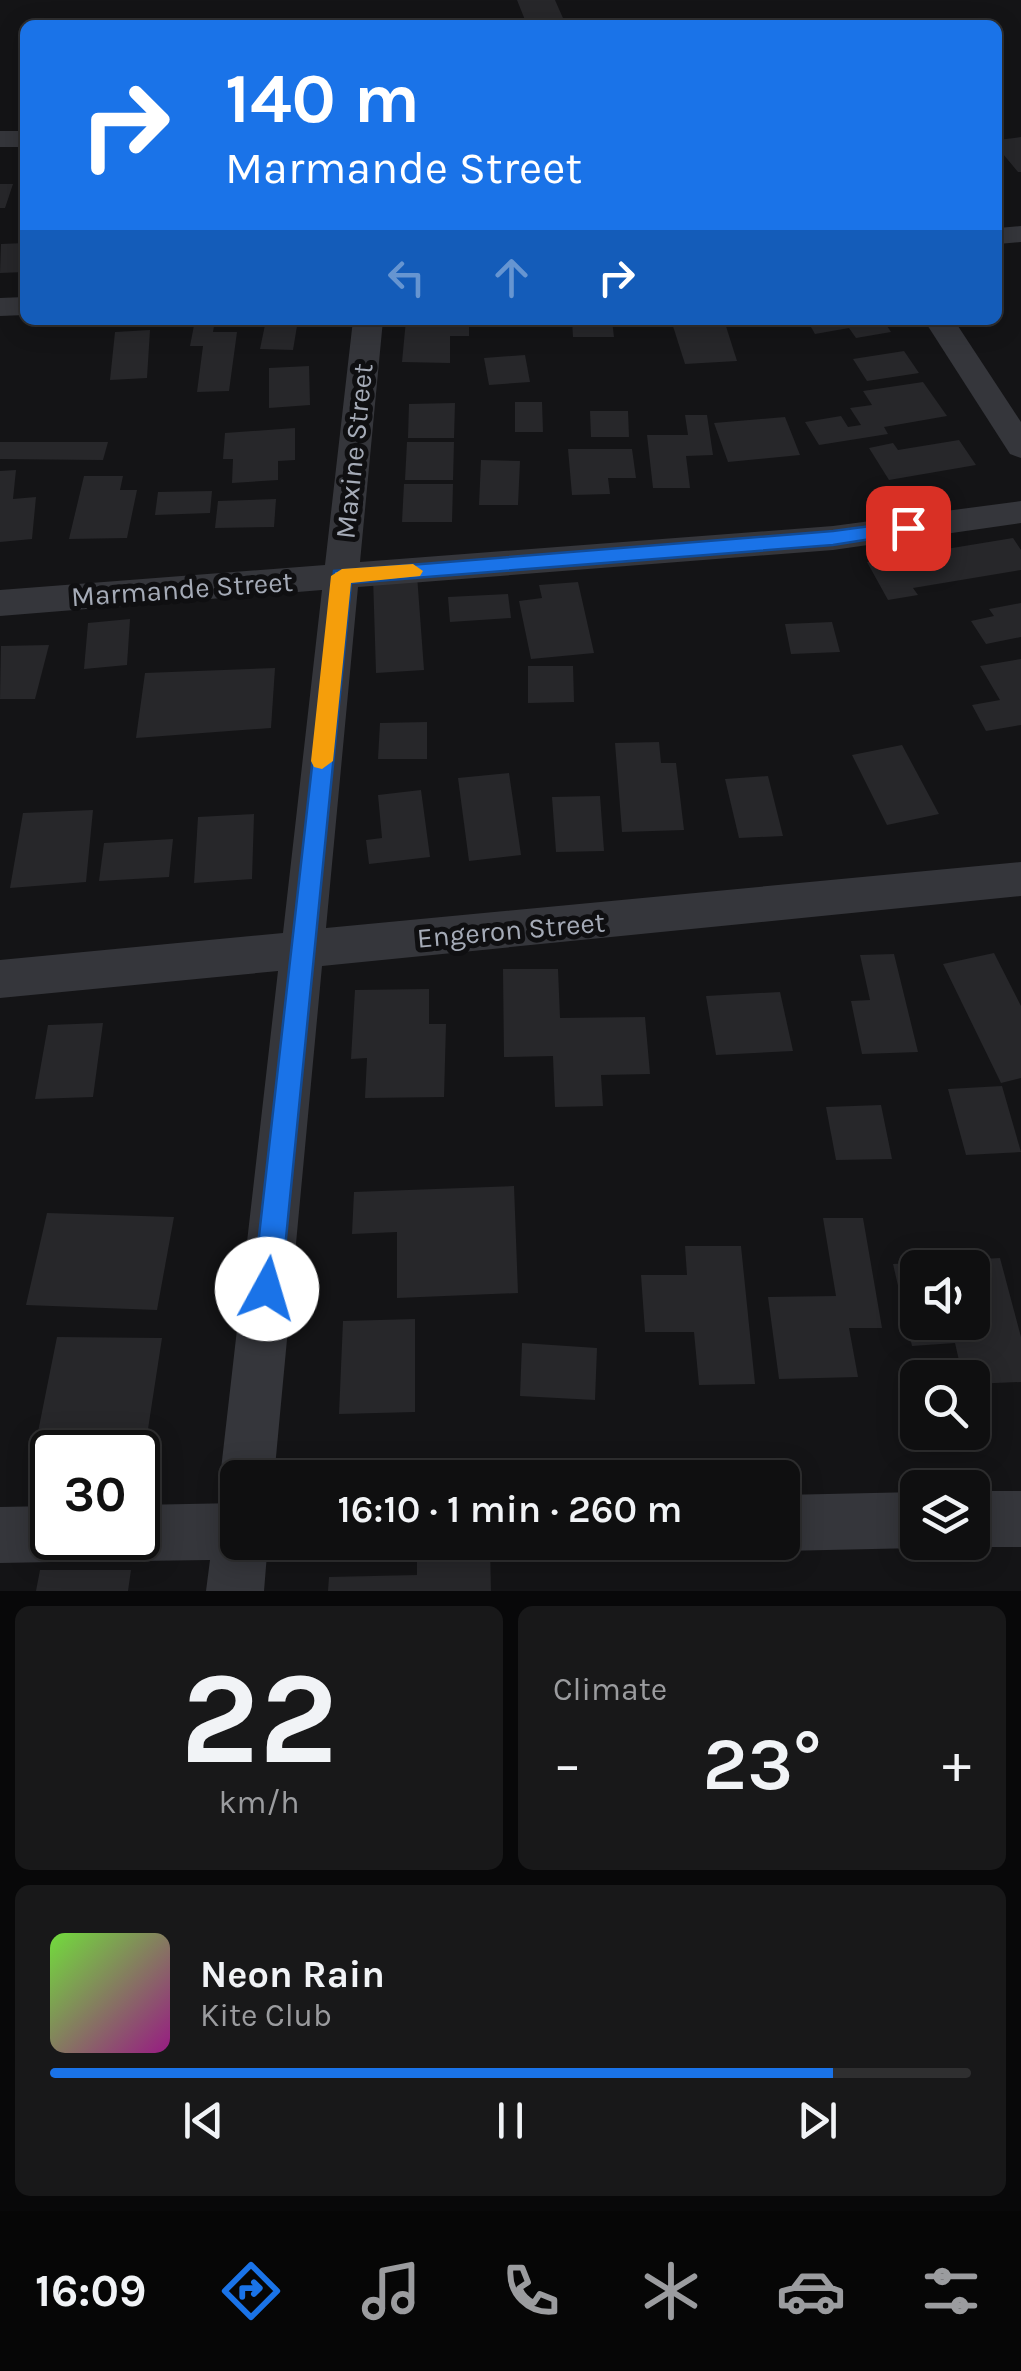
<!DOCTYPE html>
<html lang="en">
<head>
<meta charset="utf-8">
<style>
	:root { --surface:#0f0f10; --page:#181819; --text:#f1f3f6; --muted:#9b9c9f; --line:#2f2f30; --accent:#1a73e8 }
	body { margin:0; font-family:Karla,sans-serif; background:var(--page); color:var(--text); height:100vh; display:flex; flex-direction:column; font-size:38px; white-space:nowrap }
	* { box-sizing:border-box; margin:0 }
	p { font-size:32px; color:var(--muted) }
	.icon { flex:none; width:55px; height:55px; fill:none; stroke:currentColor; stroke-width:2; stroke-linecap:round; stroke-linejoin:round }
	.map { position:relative; height:1591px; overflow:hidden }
	.details { display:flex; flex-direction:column; gap:15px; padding:15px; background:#080809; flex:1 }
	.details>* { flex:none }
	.hud { position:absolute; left:20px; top:20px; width:982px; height:305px; border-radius:15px; box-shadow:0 5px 25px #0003,0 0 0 2px var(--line); background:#1a73e8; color:#fff; overflow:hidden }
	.buttons { position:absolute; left:900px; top:1250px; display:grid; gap:20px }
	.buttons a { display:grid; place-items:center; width:90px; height:90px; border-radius:15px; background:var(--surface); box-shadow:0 5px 25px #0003,0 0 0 2px var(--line); font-size:50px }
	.speed { position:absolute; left:30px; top:1430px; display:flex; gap:20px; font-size:50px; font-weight:700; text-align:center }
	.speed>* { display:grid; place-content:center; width:130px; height:130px; border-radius:50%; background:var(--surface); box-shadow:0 5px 25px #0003,0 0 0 2px var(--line); line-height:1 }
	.speed .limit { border:5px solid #111; border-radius:15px; background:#fff; color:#111 }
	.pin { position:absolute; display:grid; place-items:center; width:85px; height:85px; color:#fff; margin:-42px; border-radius:20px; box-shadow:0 5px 15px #0006 }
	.me { position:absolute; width:110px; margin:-55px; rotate:6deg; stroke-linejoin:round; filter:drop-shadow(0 0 8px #0008) }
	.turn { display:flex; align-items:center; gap:35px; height:210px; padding:0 40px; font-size:45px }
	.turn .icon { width:130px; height:130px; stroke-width:2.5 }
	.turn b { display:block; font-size:70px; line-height:85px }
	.lanes { display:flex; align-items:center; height:95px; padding:0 40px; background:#0003; justify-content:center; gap:50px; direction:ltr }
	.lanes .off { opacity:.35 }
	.big { font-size:75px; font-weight:600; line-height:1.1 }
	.details .widget { flex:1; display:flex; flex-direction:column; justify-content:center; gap:15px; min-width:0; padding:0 35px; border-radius:15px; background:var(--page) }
	.details .dial { align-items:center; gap:0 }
	.dial b { font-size:130px; line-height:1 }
	.song { display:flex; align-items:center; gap:30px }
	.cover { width:120px; height:120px; border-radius:15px; background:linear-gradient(135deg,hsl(100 70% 55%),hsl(310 70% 35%)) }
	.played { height:10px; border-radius:5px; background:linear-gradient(90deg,var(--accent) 85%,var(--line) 85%) }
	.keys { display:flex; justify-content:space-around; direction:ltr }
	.heat { display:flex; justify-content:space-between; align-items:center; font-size:55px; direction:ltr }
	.details .tiles { flex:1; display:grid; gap:15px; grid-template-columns:1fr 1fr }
	.widget:last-child { grid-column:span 2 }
	.trip { position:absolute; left:220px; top:1460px; width:580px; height:100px; border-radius:15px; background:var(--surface); box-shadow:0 5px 25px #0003,0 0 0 2px var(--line); font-weight:600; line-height:100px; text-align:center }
	.dock { display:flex; height:160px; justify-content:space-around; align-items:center; background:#060606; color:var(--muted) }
	.dock .icon { width:70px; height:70px }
	.dock .current { color:var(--accent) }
	.dock b { font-size:45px; color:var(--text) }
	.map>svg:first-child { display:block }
</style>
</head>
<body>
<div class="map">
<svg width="1021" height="1591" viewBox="0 0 1021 1591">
	<rect width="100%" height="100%" fill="#141416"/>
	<g fill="#27272a" fill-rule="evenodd">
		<path d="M517 0H555L566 25H527Z"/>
		<path d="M1021 137V172H1018L998 148V140Z"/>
		<path d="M0 184H13L5 208H0Z"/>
		<path d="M25 243V272L0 273 1 244Z"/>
		<path d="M195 320H215L213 332H237L229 391 197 392 203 346H190Z"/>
		<path d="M266 320H298L293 350 260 349Z"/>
		<path d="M406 320H469V336H450V363L402 362Z"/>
		<path d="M572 320H612L614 337H573Z"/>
		<path d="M724 320 737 361 685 364 672 323Z"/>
		<path d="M807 320H883L891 332 856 338 849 328 815 334Z"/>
		<path d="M150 330 147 378 110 380 115 332Z"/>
		<path d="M904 351 919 373 867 381 853 359Z"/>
		<path d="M525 355 530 382 489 385 484 358Z"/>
		<path d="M309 366 310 405 269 408V368Z"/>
		<path d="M923 382 947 416 884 427 888 434 819 445 805 422 841 416 848 427 861 425 850 408 872 405 863 391Z"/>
		<path d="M515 402H542L543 432H515Z"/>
		<path d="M455 403 454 438H408L409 404Z"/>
		<path d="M590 411H628L629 437H591Z"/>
		<path d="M685 415H707L713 455 686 456 690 488H653L647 435H688Z"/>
		<path d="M785 417 800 455 728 462 714 423Z"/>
		<path d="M295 428V460L278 461V480L232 483 233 459H223L225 433Z"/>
		<path d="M959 440 976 465 889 480 869 448 893 443 898 450Z"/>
		<path d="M0 442H108L103 460 0 459Z"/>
		<path d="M407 442H454L453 480H405Z"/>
		<path d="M568 449H632L636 478H608L610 494 572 495Z"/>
		<path d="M481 460 520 461 518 505H479Z"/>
		<path d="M16 470 13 499 36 497 32 539 0 542V471Z"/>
		<path d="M84 476H123L120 490H137L127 538 69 539Z"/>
		<path d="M404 484H453L452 522H402Z"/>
		<path d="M212 491 210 513 155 515 158 492Z"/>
		<path d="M276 499 274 527 215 528 218 501Z"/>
		<path d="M1013 538 1021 550V570L913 588 918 595 888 600 867 562Z"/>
		<path d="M417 575 424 670 376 673 373 577Z"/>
		<path d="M578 582 594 653 531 659 519 601 542 598 539 585Z"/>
		<path d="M508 594 511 618 450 622 448 597Z"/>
		<path d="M1021 603V637L986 644 971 621 994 616 989 609Z"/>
		<path d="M130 619 127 665 84 669 88 623Z"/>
		<path d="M832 622 840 652 791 654 785 624Z"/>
		<path d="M49 645 35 699H0L1 646Z"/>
		<path d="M1021 659V725L986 731 972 705 1000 700 980 666Z"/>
		<path d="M528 666H573L574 702 528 703Z"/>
		<path d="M275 668 271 728 136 738 145 673Z"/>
		<path d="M427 722V759H378L380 723Z"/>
		<path d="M659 742 661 763H676L684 830 622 832 615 743Z"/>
		<path d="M902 745 939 814 887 825 852 755Z"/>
		<path d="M509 773 521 855 469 861 458 778Z"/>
		<path d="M768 776 783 836 739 838 725 779Z"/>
		<path d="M421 790 430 857 369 864 366 840 382 838 378 795Z"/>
		<path d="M600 796 604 851 556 852 552 797Z"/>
		<path d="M93 810 86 882 10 888 23 813Z"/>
		<path d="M254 814 252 879 194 883 198 817Z"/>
		<path d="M173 839 169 877 99 881 104 843Z"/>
		<path d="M994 953 1021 1006V1078L1001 1083 943 964Z"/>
		<path d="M894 954 918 1052 862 1054 851 1001 870 1000 860 955Z"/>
		<path d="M503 969H558L560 1018 645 1017 650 1074 601 1075 603 1106 555 1107 553 1056 504 1057Z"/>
		<path d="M429 989V1024H446L444 1097 365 1098 367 1058 351 1059 355 990Z"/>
		<path d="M780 992 793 1051 716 1055 706 996Z"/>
		<path d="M103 1023 93 1097 35 1099 48 1025Z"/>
		<path d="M1002 1086 1021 1152 966 1155 948 1089Z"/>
		<path d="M881 1105 892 1159 836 1160 826 1107Z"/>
		<path d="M514 1186 518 1293 397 1298V1232L352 1234 354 1192Z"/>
		<path d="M47 1213 174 1217 157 1310 26 1305Z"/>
		<path d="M823 1218H863L882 1328H849L858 1377 779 1379 768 1297 836 1296Z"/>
		<path d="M685 1246H741L755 1384 699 1385 694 1332H645L641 1275H687Z"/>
		<path d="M1000 1258 1021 1337V1382L972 1384V1378H963L955 1343 912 1346 893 1264ZM918 1268H972V1322H918Z"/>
		<path d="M415 1319V1412L339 1414 343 1321Z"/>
		<path d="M57 1337 162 1338 144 1455 34 1452Z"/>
		<path d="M522 1343 597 1348 595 1400 520 1396Z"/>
		<path d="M490 1547 491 1591H328L329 1577 417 1575V1551Z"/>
		<path d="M40 1570H131L128 1591H36Z"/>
	</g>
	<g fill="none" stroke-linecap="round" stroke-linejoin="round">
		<g fill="#35363b" fill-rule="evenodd">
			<rect x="0" y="131" width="25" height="16"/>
			<path d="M1021 226V242L998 244V228Z"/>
			<path d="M25 297V315L0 316V298Z"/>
			<path d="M353 320H383L360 562 833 526 1021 501V523L833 550 358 587 326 928 1021 862V896L322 966 274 1478H238V1501L228 1497 220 1478 278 971 0 998V960L283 933 322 590 0 616V590L325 565Z"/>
			<path d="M924 320H954L1021 422V458L1010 454Z"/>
			<path d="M972 1491H1021V1547H972L962 1542H972Z"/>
			<path d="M918 1492V1542H931L918 1548 782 1551 762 1542H782V1495Z"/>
			<path d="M238 1503V1542H268L264 1591H206L210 1560 138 1561 118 1553 112 1538H138V1505Z"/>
			<path d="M52 1506V1538H79L72 1554 52 1562 0 1563V1507Z"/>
		</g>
	</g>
	<path fill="#1a73e8" stroke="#114b97" stroke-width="2.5" d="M908 521 915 523V532L833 545 351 583 281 1289 277 1299 267 1304 257 1299 253 1289 334 571 833 531Z"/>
	<path fill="#f59e0b" d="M413 564 423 571 420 576 351 583 333 761 322 769 314 767 311 761 331 576 342 569Z"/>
	<g text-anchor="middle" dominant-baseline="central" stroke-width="10" stroke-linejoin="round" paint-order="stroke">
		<g font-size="28" fill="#a5abb7" stroke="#0f0f11">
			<text transform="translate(354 451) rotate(-84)">Maxine Street</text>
			<text transform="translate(182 589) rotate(-4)">Marmande Street</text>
			<text transform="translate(511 930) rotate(-5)">Engeron Street</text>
		</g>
	</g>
</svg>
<div class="buttons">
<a><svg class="icon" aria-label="sound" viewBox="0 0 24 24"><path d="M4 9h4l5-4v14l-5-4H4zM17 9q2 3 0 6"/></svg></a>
<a><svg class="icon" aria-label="search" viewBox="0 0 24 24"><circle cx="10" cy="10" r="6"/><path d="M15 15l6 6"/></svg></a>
<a><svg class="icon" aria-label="layers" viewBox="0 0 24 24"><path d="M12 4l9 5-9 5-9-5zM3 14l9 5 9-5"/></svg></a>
</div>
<div class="speed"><div class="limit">30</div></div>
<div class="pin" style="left:908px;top:528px;background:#d93025"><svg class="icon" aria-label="arrive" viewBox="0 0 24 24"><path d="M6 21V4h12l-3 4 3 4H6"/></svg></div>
<svg class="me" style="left:267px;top:1289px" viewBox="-20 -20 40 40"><circle r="19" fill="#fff"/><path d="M0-13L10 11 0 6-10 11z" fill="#1a73e8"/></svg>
<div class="trip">16:10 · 1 min · 260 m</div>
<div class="hud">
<div class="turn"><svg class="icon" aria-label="right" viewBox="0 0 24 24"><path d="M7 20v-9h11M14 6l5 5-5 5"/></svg><div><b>140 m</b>Marmande Street</div></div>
<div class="lanes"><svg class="icon off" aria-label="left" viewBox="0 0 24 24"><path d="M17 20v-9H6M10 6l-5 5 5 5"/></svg><svg class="icon off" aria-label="ahead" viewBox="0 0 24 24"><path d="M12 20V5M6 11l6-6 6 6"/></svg><svg class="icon" aria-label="right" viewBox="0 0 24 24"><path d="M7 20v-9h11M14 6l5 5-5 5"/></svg></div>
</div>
</div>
<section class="details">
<div class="tiles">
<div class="widget dial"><b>22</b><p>km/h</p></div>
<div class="widget"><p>Climate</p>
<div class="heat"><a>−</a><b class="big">23°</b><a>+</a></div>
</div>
<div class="widget">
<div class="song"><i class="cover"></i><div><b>Neon Rain</b><p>Kite Club</p></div></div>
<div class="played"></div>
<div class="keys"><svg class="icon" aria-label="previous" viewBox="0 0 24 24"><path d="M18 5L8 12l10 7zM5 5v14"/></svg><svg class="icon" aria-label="pause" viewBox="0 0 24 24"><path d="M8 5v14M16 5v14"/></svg><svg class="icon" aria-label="next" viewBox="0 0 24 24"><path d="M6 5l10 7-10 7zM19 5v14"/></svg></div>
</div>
</div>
</section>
<nav class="dock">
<b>16:09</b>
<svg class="icon current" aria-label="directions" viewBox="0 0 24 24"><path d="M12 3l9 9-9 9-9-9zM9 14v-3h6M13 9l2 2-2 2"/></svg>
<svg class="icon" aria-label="music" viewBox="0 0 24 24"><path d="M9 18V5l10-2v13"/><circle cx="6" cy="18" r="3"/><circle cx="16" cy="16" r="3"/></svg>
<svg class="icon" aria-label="phone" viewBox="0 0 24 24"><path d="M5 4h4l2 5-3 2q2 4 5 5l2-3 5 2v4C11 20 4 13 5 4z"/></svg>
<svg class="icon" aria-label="climate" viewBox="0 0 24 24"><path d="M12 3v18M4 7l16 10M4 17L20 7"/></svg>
<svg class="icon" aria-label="car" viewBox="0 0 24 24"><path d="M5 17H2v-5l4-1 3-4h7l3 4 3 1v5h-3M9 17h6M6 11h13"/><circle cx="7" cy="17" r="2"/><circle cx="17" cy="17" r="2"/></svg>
<svg class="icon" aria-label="filters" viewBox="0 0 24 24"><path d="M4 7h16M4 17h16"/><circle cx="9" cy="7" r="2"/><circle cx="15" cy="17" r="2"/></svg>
</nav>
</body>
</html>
